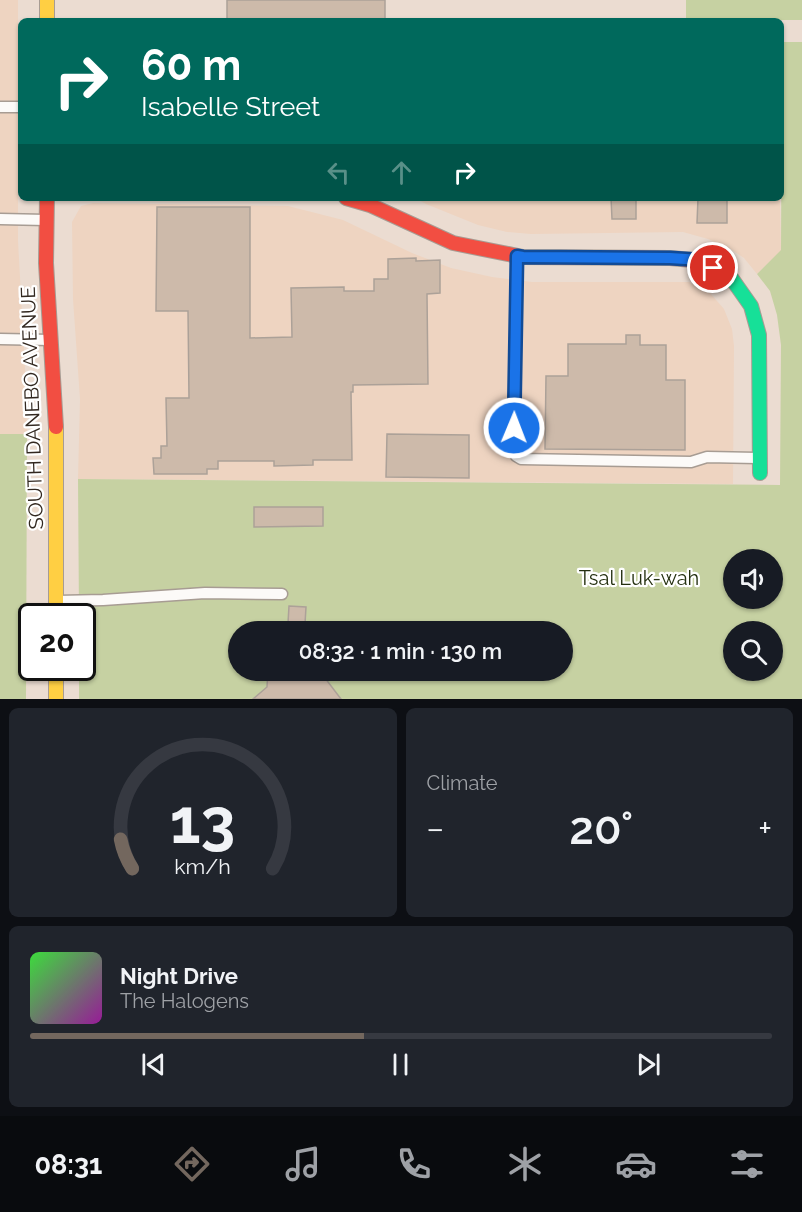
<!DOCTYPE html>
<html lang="en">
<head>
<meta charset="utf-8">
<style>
	:root { --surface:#171b24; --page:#20242c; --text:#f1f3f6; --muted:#9ea1a6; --line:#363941; --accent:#73675e }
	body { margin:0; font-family:Raleway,sans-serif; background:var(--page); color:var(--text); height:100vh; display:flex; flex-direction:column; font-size:22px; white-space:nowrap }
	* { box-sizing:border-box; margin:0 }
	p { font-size:20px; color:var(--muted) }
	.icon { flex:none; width:33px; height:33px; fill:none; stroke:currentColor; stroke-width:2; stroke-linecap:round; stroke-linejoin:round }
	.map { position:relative; height:699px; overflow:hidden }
	.details { display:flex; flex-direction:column; gap:9px; padding:9px; background:#0d0f14; flex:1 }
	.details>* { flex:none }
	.top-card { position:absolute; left:18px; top:18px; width:766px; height:183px; border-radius:9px; box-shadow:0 2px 4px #0004; background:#00695c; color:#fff; overflow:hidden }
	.buttons { position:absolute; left:723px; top:549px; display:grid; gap:12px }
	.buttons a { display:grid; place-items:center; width:60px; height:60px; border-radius:50%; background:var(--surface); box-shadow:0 2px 4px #0004; font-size:30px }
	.speed { position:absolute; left:18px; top:603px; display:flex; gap:12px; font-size:30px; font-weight:700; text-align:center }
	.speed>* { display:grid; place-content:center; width:78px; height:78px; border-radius:50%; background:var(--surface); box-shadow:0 2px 4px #0004; line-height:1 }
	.speed .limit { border:3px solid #111; border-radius:9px; background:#fff; color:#111 }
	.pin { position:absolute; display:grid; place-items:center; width:51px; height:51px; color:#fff; margin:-26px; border:3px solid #fff; border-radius:50%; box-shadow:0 2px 6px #0007 }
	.me { position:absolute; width:66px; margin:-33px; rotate:1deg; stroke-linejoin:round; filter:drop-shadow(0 0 4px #0008) }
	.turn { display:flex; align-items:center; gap:21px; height:126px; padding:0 24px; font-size:27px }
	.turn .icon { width:78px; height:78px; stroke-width:2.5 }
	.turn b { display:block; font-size:42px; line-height:51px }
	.lanes { display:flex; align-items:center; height:57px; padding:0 24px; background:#0003; justify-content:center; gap:30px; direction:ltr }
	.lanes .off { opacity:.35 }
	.big { font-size:45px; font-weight:600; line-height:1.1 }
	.details .widget { flex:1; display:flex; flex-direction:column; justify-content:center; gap:9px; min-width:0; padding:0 21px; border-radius:9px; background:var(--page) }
	.details .dial { align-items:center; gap:0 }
	.dial svg { height:156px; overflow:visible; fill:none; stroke:var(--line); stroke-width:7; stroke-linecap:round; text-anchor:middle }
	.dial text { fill:var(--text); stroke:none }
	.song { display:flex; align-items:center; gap:18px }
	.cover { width:72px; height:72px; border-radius:9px; background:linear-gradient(135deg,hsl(120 70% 55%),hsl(300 70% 35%)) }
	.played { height:6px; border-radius:3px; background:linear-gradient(90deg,var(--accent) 45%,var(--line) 45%) }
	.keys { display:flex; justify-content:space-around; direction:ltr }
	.heat { display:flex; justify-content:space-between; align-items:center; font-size:33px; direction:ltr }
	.details .tiles { flex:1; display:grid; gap:9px; grid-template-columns:1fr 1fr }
	.widget:last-child { grid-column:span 2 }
	.trip { position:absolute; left:228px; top:621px; width:345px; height:60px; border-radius:30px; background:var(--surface); box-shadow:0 2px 4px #0004; font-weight:600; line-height:60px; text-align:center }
	.tab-bar { display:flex; height:96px; justify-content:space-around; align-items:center; background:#090b0e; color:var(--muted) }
	.tab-bar .icon { width:42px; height:42px }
	.tab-bar .current { color:var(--accent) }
	.tab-bar b { font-size:27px; color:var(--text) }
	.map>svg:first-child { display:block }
</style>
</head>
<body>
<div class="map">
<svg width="802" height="699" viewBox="0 0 802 699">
	<rect width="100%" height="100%" fill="#ebdcd1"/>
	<g fill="#eed4c1">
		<path d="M0 0H18V241L25 368 27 434H0Z"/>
		<path d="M415 198H780L781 251 757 274 744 258 729 248 708 239 683 232 531 234 507 232 478 225 426 204Z"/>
		<path d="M93 203 288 206 343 220 412 253 451 268 492 277 532 282H689L710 293 724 309 732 329 734 346 733 484 78 479 80 399 73 299 72 222 81 206Z"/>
	</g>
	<g fill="#c6d1a2" fill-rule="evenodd">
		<rect x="686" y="0" width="116" height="20"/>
		<path d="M782 42H802V699H79V668H82V616H79L78 479 780 485 781 345 777 315 770 291 757 274 781 250ZM734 560H772V598H734ZM238 632H562V670H238ZM734 632H772V670H734Z"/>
		<path d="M0 434H27L26 699H0Z"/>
	</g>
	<g fill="#cdbaaa" stroke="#aca198" stroke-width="1.5">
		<rect x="227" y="0" width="158" height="21"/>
		<path d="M611 198H636V219H612Z"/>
		<path d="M698 198H727V223H697Z"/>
		<path d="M157 207H250V338L292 337 291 288 344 287V291H374V279H388V259L416 258V261L440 260V293L427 294 428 384 353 385V392H351L352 460H313V465L274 466V461H218V469H207V474H154L153 458H161V446H167L166 398H189L188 311H156Z"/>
		<path d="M626 335H640V345H666V380H685V450L545 449 546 376H568V344H626Z"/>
		<path d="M387 434 469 435V478L386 477Z"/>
		<path d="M254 507H323V526L254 527Z"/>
		<path d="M289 606 306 607 305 624 288 623Z"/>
		<path d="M268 670H285V675L325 678 341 699H253L267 687Z"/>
	</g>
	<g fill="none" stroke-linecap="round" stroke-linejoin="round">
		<defs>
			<g id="lane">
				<path d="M0 107H21"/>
				<path d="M0 219 46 220"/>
				<path d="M517 258 514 448 516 456 521 459 691 462 707 457 757 458"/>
				<path d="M0 339 51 340"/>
				<path d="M58 601 103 600 205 593 282 594"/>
			</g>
			<path id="fast" d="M703 261 732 279 751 306 759 335 760 473"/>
			<g id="slow">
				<path d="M47 0V21"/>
				<path d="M56 427V616"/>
				<path d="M56 668V699"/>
			</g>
			<g id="jam">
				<path d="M47 198 46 263 56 427"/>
				<path d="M346 198 370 205 453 243 523 257 670 258 703 261"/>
			</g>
		</defs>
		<use href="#lane" stroke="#a79c93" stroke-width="13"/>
		<use href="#fast" stroke="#a79c93" stroke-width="16"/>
		<use href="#slow" stroke="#a79c93" stroke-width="16"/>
		<use href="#jam" stroke="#a79c93" stroke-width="16"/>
		<use href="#lane" stroke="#fcfaf8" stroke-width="10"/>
		<use href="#fast" stroke="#16e098" stroke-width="14"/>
		<use href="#slow" stroke="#ffcf43" stroke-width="14"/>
		<use href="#jam" stroke="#f24e42" stroke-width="14"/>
	</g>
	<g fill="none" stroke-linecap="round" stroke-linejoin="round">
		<defs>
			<path id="route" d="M514 428 517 256 523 257 670 258 701 260 713 268"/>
		</defs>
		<use href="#route" stroke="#114b97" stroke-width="15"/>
		<use href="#route" stroke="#1a73e8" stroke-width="10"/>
	</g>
	<g text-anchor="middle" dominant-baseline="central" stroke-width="4.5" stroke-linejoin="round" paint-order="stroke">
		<g font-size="20" fill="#322820" stroke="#fff">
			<text transform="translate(32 408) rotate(-92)">SOUTH DANEBO AVENUE</text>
		</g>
		<g font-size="20" fill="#243010" stroke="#fff">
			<text x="639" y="578">Tsal Luk-wah</text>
		</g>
	</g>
</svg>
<div class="buttons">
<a><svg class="icon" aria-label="sound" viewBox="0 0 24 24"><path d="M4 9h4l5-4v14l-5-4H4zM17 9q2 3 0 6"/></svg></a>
<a><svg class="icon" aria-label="search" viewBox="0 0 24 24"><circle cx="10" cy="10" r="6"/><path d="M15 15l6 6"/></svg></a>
</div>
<div class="speed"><div class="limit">20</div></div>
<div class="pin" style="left:713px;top:268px;background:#d93025"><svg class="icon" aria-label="arrive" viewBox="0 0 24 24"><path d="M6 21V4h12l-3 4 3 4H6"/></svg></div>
<svg class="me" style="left:514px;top:428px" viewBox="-20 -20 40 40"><circle r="17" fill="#1a73e8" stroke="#fff" stroke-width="3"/><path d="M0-11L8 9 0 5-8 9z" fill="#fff"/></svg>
<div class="trip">08:32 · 1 min · 130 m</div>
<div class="top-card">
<div class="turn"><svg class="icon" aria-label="right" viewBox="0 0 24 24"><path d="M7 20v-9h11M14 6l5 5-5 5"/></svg><div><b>60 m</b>Isabelle Street</div></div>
<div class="lanes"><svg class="icon off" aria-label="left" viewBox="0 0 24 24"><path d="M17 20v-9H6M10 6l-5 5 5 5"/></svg><svg class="icon off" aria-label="ahead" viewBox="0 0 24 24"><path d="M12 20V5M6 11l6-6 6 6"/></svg><svg class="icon" aria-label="right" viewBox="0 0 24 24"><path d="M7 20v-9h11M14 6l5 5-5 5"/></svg></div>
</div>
</div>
<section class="details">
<div class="tiles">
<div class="widget dial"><svg viewBox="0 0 100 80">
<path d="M14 69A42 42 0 1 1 86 69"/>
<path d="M14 69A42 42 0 0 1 8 54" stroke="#73675e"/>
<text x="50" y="56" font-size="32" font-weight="700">13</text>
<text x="50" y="72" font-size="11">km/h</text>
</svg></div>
<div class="widget"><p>Climate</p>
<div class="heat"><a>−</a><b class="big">20°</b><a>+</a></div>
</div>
<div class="widget">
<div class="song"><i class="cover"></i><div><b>Night Drive</b><p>The Halogens</p></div></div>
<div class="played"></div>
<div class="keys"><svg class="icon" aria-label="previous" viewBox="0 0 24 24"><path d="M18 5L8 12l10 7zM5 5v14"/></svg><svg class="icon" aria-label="pause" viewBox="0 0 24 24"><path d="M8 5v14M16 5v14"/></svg><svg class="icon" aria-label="next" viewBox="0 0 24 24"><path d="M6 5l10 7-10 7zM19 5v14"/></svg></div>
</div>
</div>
</section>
<nav class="tab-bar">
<b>08:31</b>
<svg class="icon current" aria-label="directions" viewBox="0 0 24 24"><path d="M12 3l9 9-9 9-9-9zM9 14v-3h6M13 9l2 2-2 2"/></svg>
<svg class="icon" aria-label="music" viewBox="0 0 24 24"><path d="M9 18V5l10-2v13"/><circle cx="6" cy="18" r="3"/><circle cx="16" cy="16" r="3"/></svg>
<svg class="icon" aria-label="phone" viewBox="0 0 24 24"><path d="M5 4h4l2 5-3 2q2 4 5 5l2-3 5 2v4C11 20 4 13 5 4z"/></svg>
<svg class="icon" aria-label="climate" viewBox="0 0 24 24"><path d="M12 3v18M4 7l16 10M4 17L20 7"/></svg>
<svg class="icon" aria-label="car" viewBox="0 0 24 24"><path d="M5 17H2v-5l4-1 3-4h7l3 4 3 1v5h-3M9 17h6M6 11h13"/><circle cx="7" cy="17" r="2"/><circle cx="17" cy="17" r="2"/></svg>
<svg class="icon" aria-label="filters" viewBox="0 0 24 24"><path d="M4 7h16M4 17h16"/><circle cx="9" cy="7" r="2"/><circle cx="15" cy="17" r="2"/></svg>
</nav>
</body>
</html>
